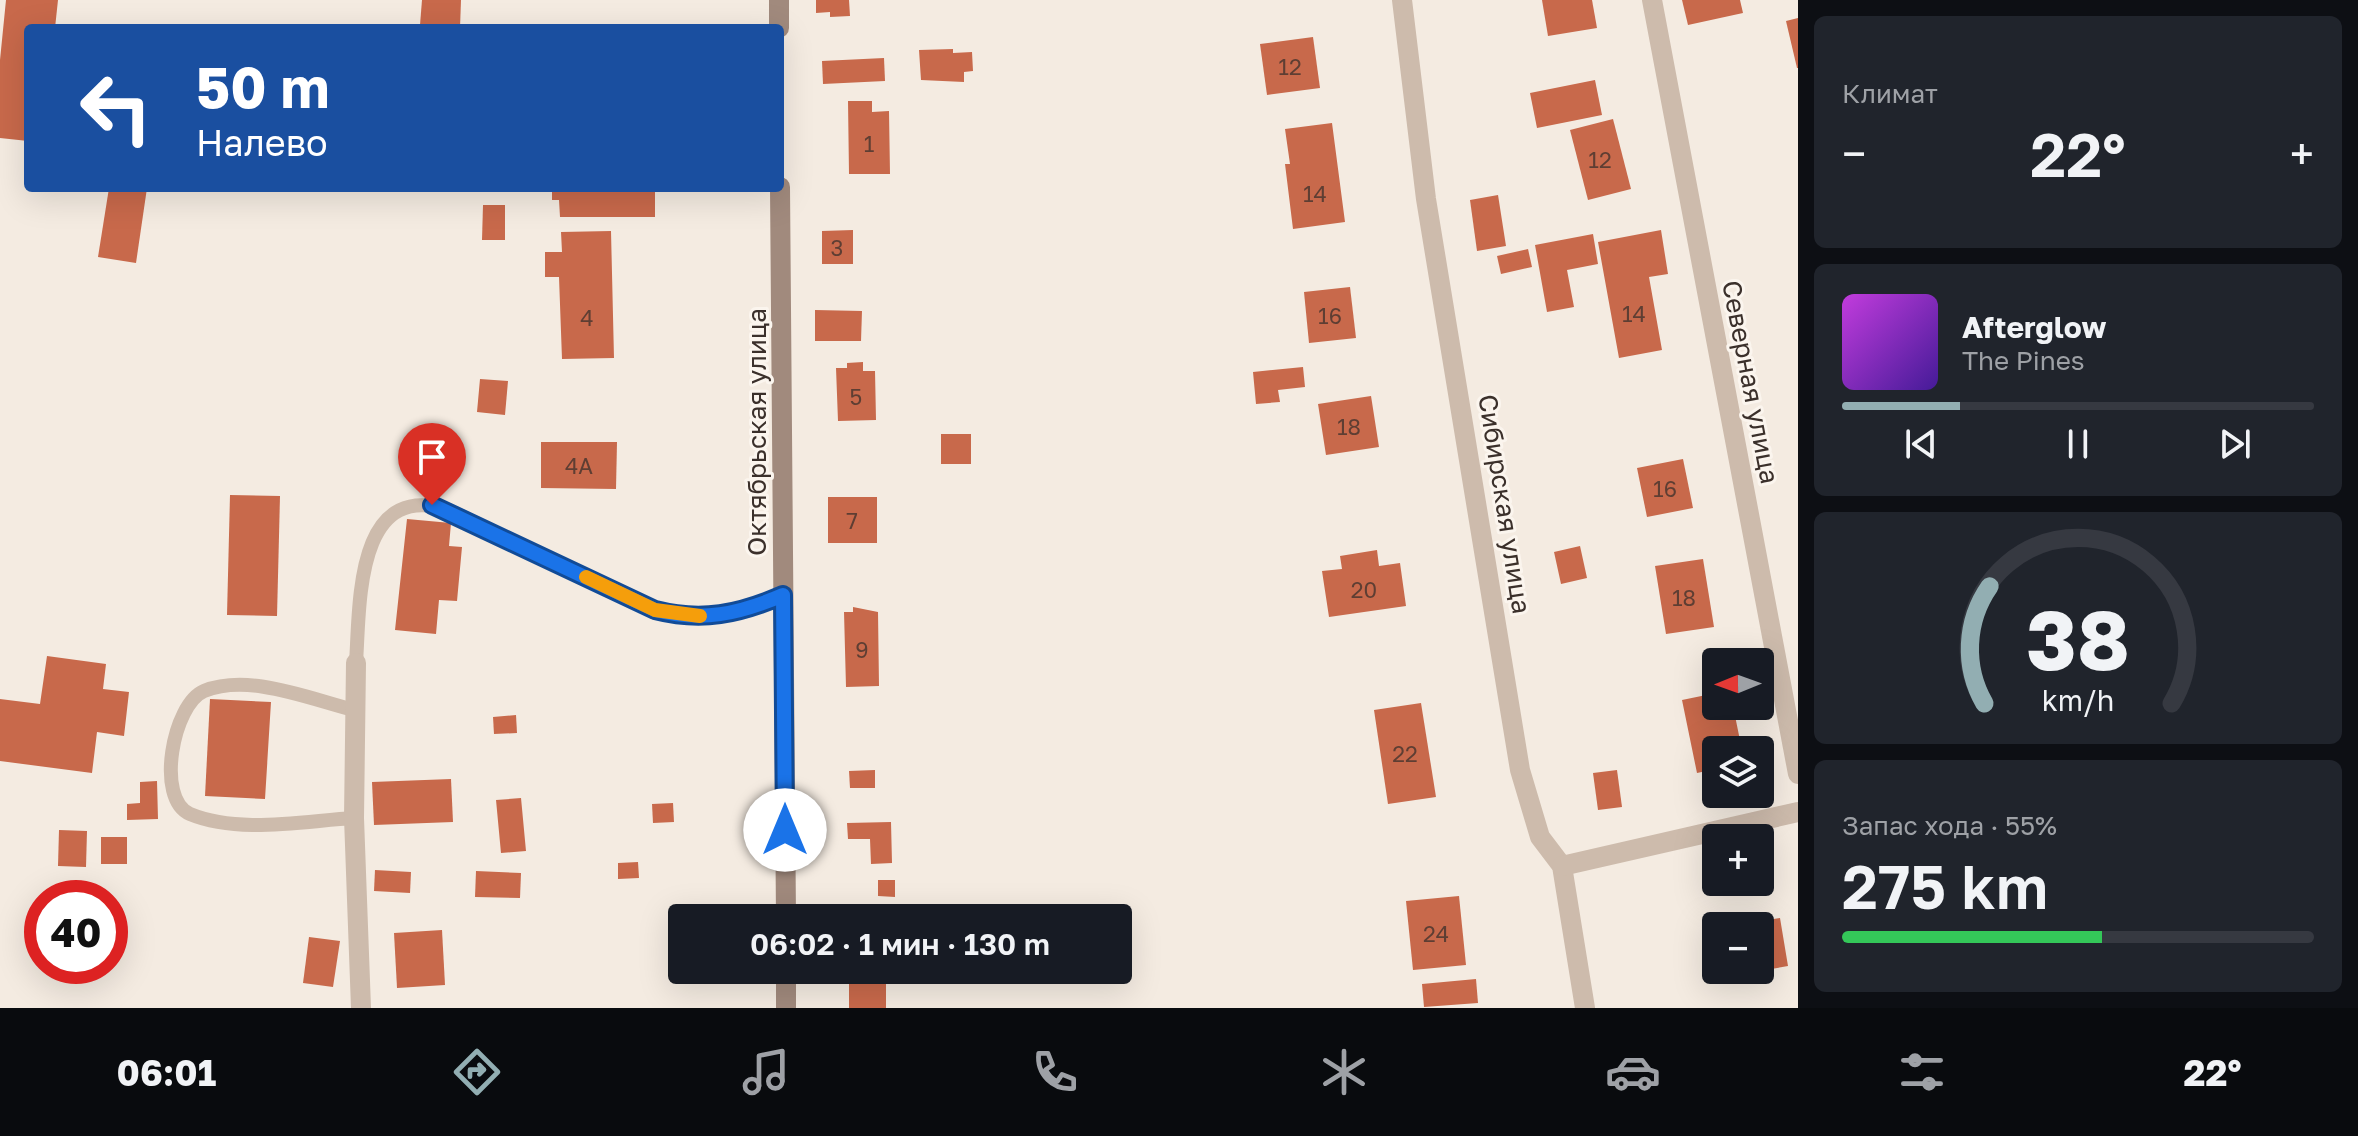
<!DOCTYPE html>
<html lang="ru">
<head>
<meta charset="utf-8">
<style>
	:root { --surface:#171b24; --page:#20242c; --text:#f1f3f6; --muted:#9ea1a6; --line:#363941; --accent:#92aeb2 }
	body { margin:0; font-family:"Golos Text",sans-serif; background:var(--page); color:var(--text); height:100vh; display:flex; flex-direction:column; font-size:30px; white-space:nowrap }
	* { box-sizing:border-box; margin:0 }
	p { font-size:26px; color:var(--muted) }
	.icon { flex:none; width:44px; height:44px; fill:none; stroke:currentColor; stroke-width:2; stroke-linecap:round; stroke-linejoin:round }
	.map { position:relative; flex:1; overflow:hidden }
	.panel { display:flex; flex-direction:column; gap:16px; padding:16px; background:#0d0f14; width:560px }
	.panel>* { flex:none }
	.banner { position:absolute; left:24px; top:24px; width:760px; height:168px; border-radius:8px; box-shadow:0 8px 32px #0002; background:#1a4fa0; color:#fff; overflow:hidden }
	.needle { width:52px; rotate:269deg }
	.tools { position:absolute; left:1702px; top:648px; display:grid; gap:16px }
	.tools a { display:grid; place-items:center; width:72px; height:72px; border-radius:8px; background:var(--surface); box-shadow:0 8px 32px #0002; font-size:40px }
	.speed { position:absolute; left:24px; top:880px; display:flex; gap:16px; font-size:40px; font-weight:700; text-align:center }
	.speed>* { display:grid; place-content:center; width:104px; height:104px; border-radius:50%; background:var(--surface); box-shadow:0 8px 32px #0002; line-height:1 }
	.speed .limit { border:12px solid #d22; background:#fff; color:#111 }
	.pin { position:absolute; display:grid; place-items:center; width:68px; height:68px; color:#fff; margin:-82px -34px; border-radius:50% 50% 50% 0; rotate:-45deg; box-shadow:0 0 8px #0007 }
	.pin .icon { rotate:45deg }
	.me { position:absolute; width:88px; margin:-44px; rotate:0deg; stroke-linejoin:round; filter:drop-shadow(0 0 6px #0008) }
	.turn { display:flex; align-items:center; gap:28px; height:168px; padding:0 40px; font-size:36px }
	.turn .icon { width:104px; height:104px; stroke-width:2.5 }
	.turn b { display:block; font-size:56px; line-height:68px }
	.big { font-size:60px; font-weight:600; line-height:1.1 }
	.panel .widget { flex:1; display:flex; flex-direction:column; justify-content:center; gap:12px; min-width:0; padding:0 28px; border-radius:12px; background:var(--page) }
	.panel .dial { align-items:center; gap:0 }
	.dial svg { height:208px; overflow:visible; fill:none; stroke:var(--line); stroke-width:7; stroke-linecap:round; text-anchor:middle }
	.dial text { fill:var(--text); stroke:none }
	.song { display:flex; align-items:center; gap:24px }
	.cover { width:96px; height:96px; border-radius:12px; background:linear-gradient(135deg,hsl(290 70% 55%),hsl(260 70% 35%)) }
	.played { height:8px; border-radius:4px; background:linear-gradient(90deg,var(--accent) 25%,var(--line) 25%) }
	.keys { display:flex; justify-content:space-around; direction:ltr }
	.heat { display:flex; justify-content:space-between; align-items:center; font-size:44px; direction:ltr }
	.charge { height:12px; border-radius:6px; background:linear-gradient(90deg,#34c759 55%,var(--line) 0) }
	.trip { position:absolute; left:668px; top:904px; width:464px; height:80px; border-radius:8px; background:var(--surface); box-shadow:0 8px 32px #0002; font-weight:600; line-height:80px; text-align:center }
	.tabs { display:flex; height:128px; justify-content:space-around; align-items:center; background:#090b0e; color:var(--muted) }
	.tabs .icon { width:56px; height:56px }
	.tabs .on { color:var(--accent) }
	.tabs b { font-size:36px; color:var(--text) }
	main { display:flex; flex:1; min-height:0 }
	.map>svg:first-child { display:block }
</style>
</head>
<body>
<main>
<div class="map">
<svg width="1798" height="1008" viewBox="0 0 1798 1008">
	<rect width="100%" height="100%" fill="#f4ebe1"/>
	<g fill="#c8694b">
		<path d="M6 0H58L55 28H28V141L0 138V60Z"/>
		<path d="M422 0H461L460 28 420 25Z"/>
		<path d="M816 0H849L850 16 830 17V12L816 13Z"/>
		<path d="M1542 0H1592L1597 28 1548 36Z"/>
		<path d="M1682 0H1740L1743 13 1688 25Z"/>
		<path d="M1798 18V68H1797L1786 21Z"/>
		<path d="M1313 37 1320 88 1267 95 1260 44Z"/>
		<path d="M953 49V53L972 52 973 71 964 72V82L921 80 919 50Z"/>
		<path d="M884 58 885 81 823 84 822 61Z"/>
		<path d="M1595 80 1602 115 1537 128 1530 93Z"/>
		<path d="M848 101H872V112L889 111 890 174H849Z"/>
		<path d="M1613 119 1631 189 1588 200 1570 130Z"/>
		<path d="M1332 123 1345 222 1293 229 1285 164H1290L1285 129Z"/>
		<path d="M109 188H147L136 263 98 257Z"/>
		<path d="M552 188H655V217H560L559 200H552Z"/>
		<path d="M1498 195 1506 246 1477 251 1470 200Z"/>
		<path d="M483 205H505V240H482Z"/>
		<path d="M853 230V264H822V231Z"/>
		<path d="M1661 230 1668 274 1649 277 1662 350 1619 358 1598 242Z"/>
		<path d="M611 231 614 358 562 359 559 277H545V252H562L561 232Z"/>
		<path d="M1593 234 1598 264 1567 270 1574 307 1547 312 1535 245Z"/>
		<path d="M1528 249 1532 267 1501 274 1497 256Z"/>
		<path d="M1350 287 1356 338 1309 343 1304 292Z"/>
		<path d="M815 310 862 311 861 341H815Z"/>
		<path d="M863 362V371H875L876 420 838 421 836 368H847V363Z"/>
		<path d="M1303 367 1305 387 1278 390 1280 402 1256 404 1253 372Z"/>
		<path d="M480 379 508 381 505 415 477 412Z"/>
		<path d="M1371 396 1379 447 1326 455 1318 404Z"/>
		<rect x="941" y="434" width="30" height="30"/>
		<path d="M541 442H617L616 489 541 488Z"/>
		<path d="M1683 459 1693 508 1647 517 1637 468Z"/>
		<path d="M230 495 280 496 277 616 227 615Z"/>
		<rect x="828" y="497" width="49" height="46"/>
		<path d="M407 519 451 523 449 546 462 547 457 601 439 600 436 634 395 630Z"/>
		<path d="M1580 546 1587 578 1561 584 1554 552Z"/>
		<path d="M1377 550 1379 566 1400 563 1406 606 1329 617 1322 571 1342 569 1340 556Z"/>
		<path d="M1703 559 1714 627 1666 634 1655 566Z"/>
		<path d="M853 607 878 612 879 686 846 687 844 612H853Z"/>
		<path d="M47 656 106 664 103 689 129 692 124 736 97 732 92 773 0 761V699L40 704Z"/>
		<path d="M1716 693V706H1733L1742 750H1716V769L1697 773 1682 700Z"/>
		<path d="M210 699 271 702 265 799 205 796Z"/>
		<path d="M1421 703 1436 797 1388 804 1374 710Z"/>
		<path d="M516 715 517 733 494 734 493 717Z"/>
		<path d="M875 770V788H850L849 771Z"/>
		<path d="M1617 770 1622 807 1598 810 1593 773Z"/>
		<path d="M451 779 453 822 374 825 372 782Z"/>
		<path d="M157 781 158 819 127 820V804L140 803V782Z"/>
		<path d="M521 798 526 851 501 853 496 800Z"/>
		<path d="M673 803 674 822 653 823 652 804Z"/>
		<path d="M891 822 892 863 871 864 870 839H848L847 823Z"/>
		<path d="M59 830 87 831 86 867 58 866Z"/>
		<rect x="101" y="837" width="26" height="27"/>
		<path d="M638 862 639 878 618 879V863Z"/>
		<path d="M375 870 411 872 410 893 374 891Z"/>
		<path d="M476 871 521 873 520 898 475 897Z"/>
		<path d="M878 880H895V897L878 896Z"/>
		<path d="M1459 896 1466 965 1413 970 1406 901Z"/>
		<path d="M1780 918 1788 966 1760 971V926L1741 924Z"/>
		<path d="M442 930 445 985 397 988 394 933Z"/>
		<path d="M309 937 340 941 333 987 303 983Z"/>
		<rect x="849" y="970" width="37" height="38"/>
		<path d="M1724 970H1755V972L1725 977Z"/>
		<path d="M1476 979 1478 1003 1424 1007 1422 984Z"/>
	</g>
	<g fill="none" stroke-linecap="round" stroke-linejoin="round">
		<g stroke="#cdbbac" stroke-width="14">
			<path d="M356 663C360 604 355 479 449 510L655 610C703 621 739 614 783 595"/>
			<path d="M354 818C303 821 238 834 190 814 155 799 173 704 204 691 249 673 310 699 354 710"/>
		</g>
		<g stroke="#cdbbac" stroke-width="20">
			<path d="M1402 0 1426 199 1520 770 1540 837 1562 866 1585 1008"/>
			<path d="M1652 0 1798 774"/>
			<path d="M356 663 354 818 361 1008"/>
			<path d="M1562 866 1798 812"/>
		</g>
		<g stroke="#a18a7d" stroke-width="20">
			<path d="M779 0V28"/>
			<path d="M780 187 786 918"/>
			<path d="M786 970V1008"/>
		</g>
	</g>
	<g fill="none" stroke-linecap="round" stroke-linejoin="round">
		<defs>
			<path id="route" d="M432 505 655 610C702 622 739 614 783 595L785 830"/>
		</defs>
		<use href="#route" stroke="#114b97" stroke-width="20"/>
		<use href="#route" stroke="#1a73e8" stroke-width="14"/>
		<path stroke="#f59e0b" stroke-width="14" d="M586 577 655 610 700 616"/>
	</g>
	<g text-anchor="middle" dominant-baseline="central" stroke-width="6" stroke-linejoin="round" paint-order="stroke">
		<g font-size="22" fill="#5e3e33">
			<text x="1290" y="66">12</text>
			<text x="869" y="143">1</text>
			<text x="1600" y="159">12</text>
			<text x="1315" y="193">14</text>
			<text x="837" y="247">3</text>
			<text x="1634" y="313">14</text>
			<text x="1330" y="315">16</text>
			<text x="587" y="317">4</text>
			<text x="856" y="396">5</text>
			<text x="1349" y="426">18</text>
			<text x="579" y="465">4А</text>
			<text x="1665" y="488">16</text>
			<text x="852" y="520">7</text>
			<text x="1364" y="589">20</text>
			<text x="1684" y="597">18</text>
			<text x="862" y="649">9</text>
			<text x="1405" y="753">22</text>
			<text x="1436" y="933">24</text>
		</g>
		<g font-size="26" fill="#3b302b" stroke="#fbf5ee">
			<text transform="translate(1751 382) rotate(79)">Северная улица</text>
			<text transform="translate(756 432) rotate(-90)">Октябрьская улица</text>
			<text transform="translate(1505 504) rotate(81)">Сибирская улица</text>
		</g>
	</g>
</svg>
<div class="tools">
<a><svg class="needle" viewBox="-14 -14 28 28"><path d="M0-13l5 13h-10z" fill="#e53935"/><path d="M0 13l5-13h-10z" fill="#9ea1a6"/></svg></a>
<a><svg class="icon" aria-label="layers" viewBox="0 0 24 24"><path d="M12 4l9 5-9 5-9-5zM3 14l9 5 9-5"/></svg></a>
<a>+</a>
<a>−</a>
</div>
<div class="speed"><div class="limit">40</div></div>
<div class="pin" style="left:432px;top:505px;background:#d93025"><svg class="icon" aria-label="arrive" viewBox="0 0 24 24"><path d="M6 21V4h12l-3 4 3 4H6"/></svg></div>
<svg class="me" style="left:785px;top:830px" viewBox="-20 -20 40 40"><circle r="19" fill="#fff"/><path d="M0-13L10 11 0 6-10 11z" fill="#1a73e8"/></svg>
<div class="trip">06:02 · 1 мин · 130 m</div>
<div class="banner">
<div class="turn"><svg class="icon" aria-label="left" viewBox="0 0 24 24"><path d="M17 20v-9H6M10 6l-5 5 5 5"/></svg><div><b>50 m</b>Налево</div></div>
</div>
</div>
<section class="panel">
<div class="widget"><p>Климат</p>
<div class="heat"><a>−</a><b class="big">22°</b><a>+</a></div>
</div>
<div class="widget">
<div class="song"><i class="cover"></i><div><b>Afterglow</b><p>The Pines</p></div></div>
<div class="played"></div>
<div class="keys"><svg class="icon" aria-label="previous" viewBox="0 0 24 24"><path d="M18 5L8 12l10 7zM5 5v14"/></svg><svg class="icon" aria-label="pause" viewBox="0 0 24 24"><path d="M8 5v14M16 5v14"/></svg><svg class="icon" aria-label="next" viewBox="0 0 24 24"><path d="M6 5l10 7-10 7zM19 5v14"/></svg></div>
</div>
<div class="widget dial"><svg viewBox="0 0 100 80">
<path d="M14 69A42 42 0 1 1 86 69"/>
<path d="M14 69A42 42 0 0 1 16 24" stroke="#92aeb2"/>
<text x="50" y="56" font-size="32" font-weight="700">38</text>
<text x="50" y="72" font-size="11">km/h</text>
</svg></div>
<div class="widget"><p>Запас хода · 55%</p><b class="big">275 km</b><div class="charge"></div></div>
</section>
</main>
<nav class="tabs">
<b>06:01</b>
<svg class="icon on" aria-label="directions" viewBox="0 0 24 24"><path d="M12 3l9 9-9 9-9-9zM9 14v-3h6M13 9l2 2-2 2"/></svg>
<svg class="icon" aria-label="music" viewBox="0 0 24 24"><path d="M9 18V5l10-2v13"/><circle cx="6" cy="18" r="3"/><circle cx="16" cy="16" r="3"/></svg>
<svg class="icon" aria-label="phone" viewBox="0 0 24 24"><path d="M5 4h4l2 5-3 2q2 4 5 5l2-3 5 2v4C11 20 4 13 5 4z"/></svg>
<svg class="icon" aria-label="climate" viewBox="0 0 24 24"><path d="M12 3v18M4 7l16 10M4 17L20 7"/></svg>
<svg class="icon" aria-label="car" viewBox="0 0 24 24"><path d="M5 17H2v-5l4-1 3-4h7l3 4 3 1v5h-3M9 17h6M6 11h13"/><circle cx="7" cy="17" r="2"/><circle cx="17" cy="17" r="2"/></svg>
<svg class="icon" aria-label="filters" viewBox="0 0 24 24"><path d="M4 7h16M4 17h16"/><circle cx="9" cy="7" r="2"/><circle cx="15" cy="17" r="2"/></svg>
<b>22°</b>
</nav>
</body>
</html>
